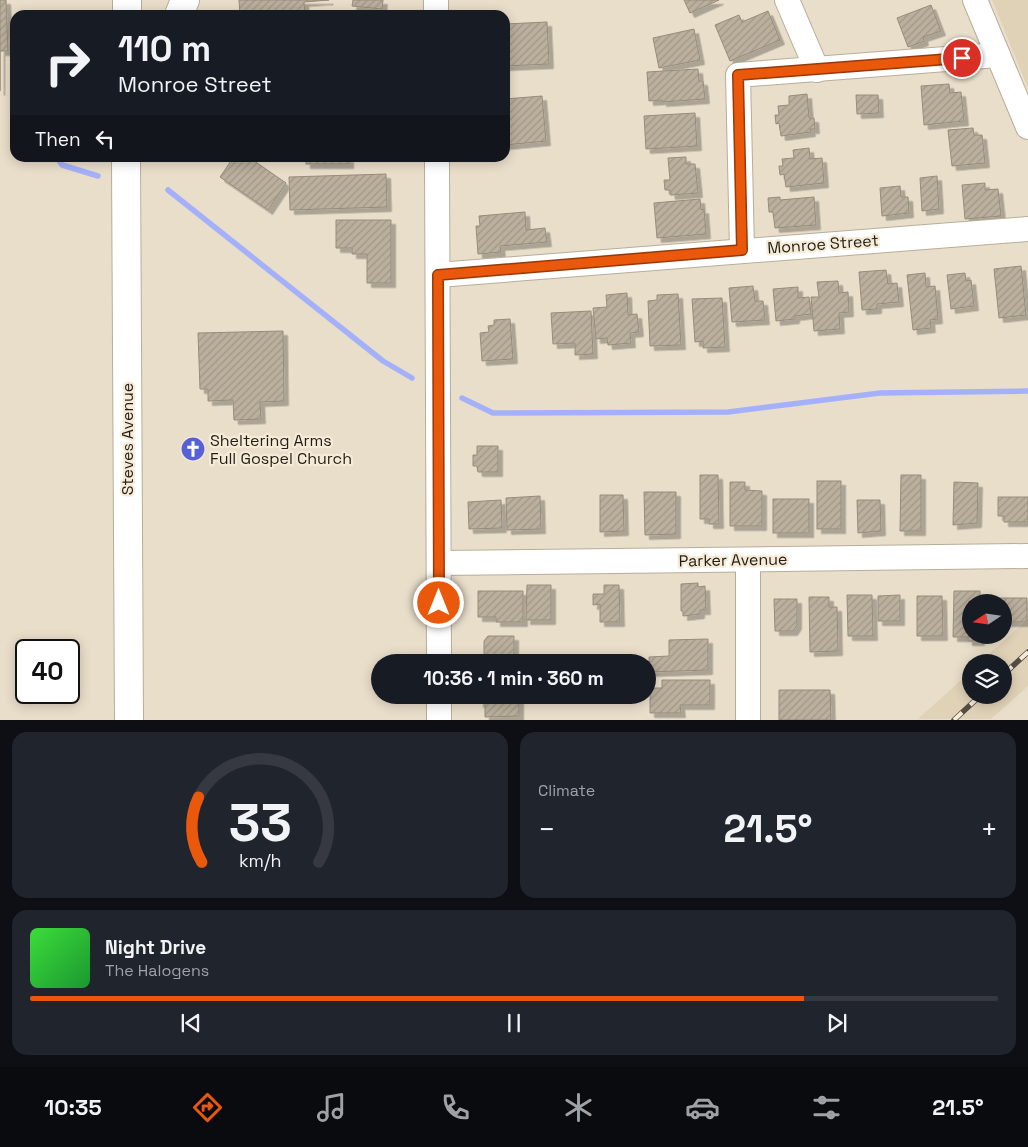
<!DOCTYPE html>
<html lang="en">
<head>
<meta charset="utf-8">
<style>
	:root { --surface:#171b24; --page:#20242c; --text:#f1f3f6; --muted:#9ea1a6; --line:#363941; --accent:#ea580c }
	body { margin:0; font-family:"Space Grotesk",sans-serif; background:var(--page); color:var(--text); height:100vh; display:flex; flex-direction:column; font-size:19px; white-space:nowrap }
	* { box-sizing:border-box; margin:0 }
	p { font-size:16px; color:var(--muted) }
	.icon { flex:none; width:28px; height:28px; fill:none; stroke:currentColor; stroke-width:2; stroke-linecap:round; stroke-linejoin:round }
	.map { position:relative; height:720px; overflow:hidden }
	.details { display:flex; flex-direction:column; gap:12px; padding:12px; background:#0d0f14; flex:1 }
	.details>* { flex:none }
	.hud { position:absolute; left:10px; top:10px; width:500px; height:152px; border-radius:15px; box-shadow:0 2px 12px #0003; background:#171b24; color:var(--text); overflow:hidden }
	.needle { width:32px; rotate:257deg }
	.fabs { position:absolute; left:962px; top:594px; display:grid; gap:10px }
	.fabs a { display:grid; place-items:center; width:50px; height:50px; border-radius:50%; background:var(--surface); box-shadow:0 2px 12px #0003; font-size:25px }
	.speed { position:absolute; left:15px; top:639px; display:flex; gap:10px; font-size:25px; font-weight:700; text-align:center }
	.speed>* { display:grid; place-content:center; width:65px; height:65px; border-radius:50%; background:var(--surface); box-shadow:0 2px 12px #0003; line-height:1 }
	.speed .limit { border:2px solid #111; border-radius:8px; background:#fff; color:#111 }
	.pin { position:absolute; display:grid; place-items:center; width:42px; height:42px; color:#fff; margin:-21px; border:2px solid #fff; border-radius:50%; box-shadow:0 1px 5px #0007 }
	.me { position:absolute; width:55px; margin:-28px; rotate:0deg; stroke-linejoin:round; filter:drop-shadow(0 0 4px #0008) }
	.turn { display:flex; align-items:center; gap:18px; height:105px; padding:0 25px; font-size:22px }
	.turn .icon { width:65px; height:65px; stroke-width:2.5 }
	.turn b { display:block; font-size:35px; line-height:42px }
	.then { display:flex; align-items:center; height:48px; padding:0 25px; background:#0003; gap:10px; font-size:19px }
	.big { font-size:38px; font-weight:700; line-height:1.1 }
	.details .card { flex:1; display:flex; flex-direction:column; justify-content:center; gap:8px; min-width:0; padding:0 18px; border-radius:15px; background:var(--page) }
	.details .dial { align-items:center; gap:0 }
	.dial svg { height:130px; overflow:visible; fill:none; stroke:var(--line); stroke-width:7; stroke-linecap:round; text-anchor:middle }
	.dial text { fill:var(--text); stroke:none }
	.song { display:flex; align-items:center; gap:15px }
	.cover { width:60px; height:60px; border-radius:8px; background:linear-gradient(135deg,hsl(120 70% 55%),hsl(130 70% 35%)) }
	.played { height:5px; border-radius:2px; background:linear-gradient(90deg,var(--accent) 80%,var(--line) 80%) }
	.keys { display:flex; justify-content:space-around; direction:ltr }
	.heat { display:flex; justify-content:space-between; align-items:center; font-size:28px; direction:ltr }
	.details .tiles { flex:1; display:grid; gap:12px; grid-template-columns:1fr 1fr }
	.card:last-child { grid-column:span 2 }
	.trip { position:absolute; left:371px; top:654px; width:285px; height:50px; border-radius:25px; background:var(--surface); box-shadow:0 2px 12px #0003; font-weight:700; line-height:50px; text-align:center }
	.tabs { display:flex; height:80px; justify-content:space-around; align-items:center; background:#090b0e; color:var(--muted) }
	.tabs .icon { width:35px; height:35px }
	.tabs .selected { color:var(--accent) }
	.tabs b { font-size:22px; color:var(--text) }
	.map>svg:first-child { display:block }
</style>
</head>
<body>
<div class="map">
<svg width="1028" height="720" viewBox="0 0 1028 720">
	<defs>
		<pattern id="building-hatch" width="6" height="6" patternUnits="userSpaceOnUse" patternTransform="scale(1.25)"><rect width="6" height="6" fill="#bbb09d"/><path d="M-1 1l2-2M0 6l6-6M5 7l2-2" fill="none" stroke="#a09786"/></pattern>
		<filter id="shadow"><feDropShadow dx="4.5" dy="4.5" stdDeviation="0" flood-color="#0004"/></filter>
	</defs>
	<rect width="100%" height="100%" fill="#e9deca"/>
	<g fill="#e0d2b7">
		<path d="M992 0H1028V88Z"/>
		<path d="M1028 619V686L991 719H918L971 671V695H1004V662H980Z"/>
	</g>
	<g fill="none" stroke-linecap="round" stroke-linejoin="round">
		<g stroke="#a4b1fa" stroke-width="5.5">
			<path d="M57 158 62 165 98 176"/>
			<path d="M168 190 383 361 412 378"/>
			<path d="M462 398 493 413 728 412 880 393 1028 391"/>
		</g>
	</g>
	<g fill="url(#building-hatch)" stroke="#968c7a" filter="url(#shadow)">
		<path d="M0 0H6L8 51H0V91Z"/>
		<path d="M239 0H329L304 2 305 15H240Z"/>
		<path d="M353 0H383L382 9 352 6Z"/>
		<path d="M684 0H719L690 13Z"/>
		<path d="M931 5 941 31 923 37 924 41 908 47 897 18Z"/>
		<path d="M768 11 780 40 730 61 715 25 739 15 742 22Z"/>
		<path d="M547 22 549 64 505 66V24Z"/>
		<path d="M694 29 700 60 659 68 653 38Z"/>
		<path d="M698 69 699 81H703L705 99 662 102V100L649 101 647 72Z"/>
		<path d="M949 84 950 93 961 92 964 121 924 125 921 86Z"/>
		<path d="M807 94 809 118H814L815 129H810L811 132 781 136 779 123 776 124 775 115H779L778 106 789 105V96Z"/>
		<path d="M856 95H878L879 113 857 114Z"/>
		<path d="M542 96 546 141 505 145V99Z"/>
		<path d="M695 113 697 146 646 149 644 116Z"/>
		<path d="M973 128 974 135H982L985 163 952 166 948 130Z"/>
		<path d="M809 148 810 159 822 158 824 183 786 187 784 174 780 175 779 166H783L782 159 794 158 793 150Z"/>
		<path d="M686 157V164H695L698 193 671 195 670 190H665L664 180H670L668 158Z"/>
		<path d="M233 158H250L286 183 268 210 220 177Z"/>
		<rect x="306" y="158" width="43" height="6"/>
		<path d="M386 174 387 207 290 210 289 177Z"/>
		<path d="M937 176 939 209 922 211 920 178Z"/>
		<path d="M985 183V190L998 189 1001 216 965 219 962 185Z"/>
		<path d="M900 186 901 197H908L909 213 882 216 880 188Z"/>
		<path d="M780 197V200L814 197 816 225 775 228 773 212H769L768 198Z"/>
		<path d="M700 199 701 210 704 209 706 234 657 238 654 203Z"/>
		<path d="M525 212 526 230 545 228 547 242 500 246 501 252 478 254 476 226H480L479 216Z"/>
		<path d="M336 220H391V283H367V254H352V248H336Z"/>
		<path d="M1021 266 1026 315 999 318 994 269Z"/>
		<path d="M886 270 888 284 897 283 899 302 877 304V309L862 310 859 272Z"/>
		<path d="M925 273 926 287 935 286 938 319 930 320 931 328 913 330 907 275Z"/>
		<path d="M965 273 966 281 971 280 974 306 951 309 947 275Z"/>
		<path d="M838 281 839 293 848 292 849 312 839 313 840 329 814 331 811 297H819L817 282Z"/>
		<path d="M753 286 755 301H763L765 320 732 322 729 288Z"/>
		<path d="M798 287V298L809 297 811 314 795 316V319L776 321 773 289Z"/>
		<path d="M627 293 628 315 637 314 639 332 630 333 631 343 608 345 607 338 596 339 593 308 607 307 606 295Z"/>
		<path d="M678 294 681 345 650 346 648 301 657 300V295Z"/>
		<path d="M722 298 725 347 703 348V341L695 342 692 299Z"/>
		<path d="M591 311 593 354 575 355V343L553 344 551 313Z"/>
		<path d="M510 319 513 359 482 361 480 333 489 332 488 326 494 325V320Z"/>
		<path d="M283 331 284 401 260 402 261 419 234 420 233 400 208 401V389H200L198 333Z"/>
		<path d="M477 446H498V472H478L477 466H473V455H477Z"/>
		<path d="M700 475H718L719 524H709V519H700Z"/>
		<path d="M901 475H921V531H900Z"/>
		<rect x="817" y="481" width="24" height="48"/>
		<path d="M730 482H745V490L762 491V526H730Z"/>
		<path d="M954 482 978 483 977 523 953 525Z"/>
		<path d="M644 492H676V534L645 535Z"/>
		<path d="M600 495H623L624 531 600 532Z"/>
		<path d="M540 496 541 529 507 530 506 498Z"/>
		<path d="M998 497H1028V522H1004V516H998Z"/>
		<rect x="773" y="499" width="36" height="34"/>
		<path d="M501 500 502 528 469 529 468 502Z"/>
		<path d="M857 500H880L881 531 858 533Z"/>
		<path d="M698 583V587L705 586 706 610H700V614L683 616V611H681V584Z"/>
		<path d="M527 585H551V620H526Z"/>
		<path d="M604 585H619L620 622H600V604L593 605V594H604Z"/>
		<path d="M478 591H523V622H496V617H478Z"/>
		<path d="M954 591H980V602H971V635H980V641H968V637H953Z"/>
		<path d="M847 595H872L873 636H848Z"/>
		<path d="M900 595V621H878V596Z"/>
		<path d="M917 596H942L943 636H917Z"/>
		<path d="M809 597H829V607H837L838 651 810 652Z"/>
		<path d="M990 598H1027V619L1024 622H1004V602H990Z"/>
		<path d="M774 599H797V625L793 631H775Z"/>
		<path d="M488 636H514V662H480V656H484V641Z"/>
		<path d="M708 639V670L649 672V657L669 656V640Z"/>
		<path d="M662 680H710V705H680L681 713H650V688H662Z"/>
		<path d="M779 690H830L831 720H779Z"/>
		<path d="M479 695H519V716L485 717V703H479Z"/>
	</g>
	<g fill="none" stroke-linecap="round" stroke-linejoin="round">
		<defs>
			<g id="minor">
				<path d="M436 0V15"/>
				<path d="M787 0 817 70"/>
				<path d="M975 0 1028 127"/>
				<path d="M437 158 439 662"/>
				<path d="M742 250 738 75 998 55"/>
				<path d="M438 275 1028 229"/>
				<path d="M748 560V720"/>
				<path d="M439 563 1028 556"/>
				<path d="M439 695V720"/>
			</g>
			<g id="major">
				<path d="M127 15V0"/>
				<path d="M179 15 185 0"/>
				<path d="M126 158 129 720"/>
			</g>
		</defs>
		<use href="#minor" stroke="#b8ad9a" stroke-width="26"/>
		<use href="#major" stroke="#b8ad9a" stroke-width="30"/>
		<use href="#minor" stroke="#fff" stroke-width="24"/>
		<use href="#major" stroke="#fff" stroke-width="28"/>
		<defs>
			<g id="rail">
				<path d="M1004 674 1028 652"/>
				<path d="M954 720 981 695"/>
			</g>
		</defs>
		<use href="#rail" stroke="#544e44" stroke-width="5.5"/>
		<use href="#rail" stroke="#f6ebd7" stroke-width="4" stroke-dasharray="11" stroke-linecap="butt"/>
	</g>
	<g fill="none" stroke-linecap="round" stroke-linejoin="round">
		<defs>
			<path id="route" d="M439 603 438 275 742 250 738 75 962 58"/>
		</defs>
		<use href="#route" stroke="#983908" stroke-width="12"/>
		<use href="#route" stroke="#ea580c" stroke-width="9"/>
	</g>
	<defs>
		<symbol id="church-disc" viewBox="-11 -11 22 22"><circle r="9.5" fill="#5860d7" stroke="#f6ebd7"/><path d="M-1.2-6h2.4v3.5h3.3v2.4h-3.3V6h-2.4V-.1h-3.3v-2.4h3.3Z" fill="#fff"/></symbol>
	</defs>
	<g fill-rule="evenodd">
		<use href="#church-disc" x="179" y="435" width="28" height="28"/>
	</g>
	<g text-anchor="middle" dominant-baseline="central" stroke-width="4.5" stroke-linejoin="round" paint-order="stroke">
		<g font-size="16" fill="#221e17" stroke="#f6ebd7">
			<text transform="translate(823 244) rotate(-4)">Monroe Street</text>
			<text transform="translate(127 439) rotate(-90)">Steves Avenue</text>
			<text transform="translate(733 560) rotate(-1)">Parker Avenue</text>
		</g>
		<g font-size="16" fill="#221e17" stroke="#f6ebd7" text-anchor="start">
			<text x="210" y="440">Sheltering Arms<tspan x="210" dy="18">Full Gospel Church</tspan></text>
		</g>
	</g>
</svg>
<div class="fabs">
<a><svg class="needle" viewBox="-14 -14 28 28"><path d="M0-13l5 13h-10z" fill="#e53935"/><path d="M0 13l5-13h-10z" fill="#9ea1a6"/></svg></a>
<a><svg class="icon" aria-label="layers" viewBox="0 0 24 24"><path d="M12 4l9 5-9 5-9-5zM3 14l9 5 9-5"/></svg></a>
</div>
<div class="speed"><div class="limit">40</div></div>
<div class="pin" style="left:962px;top:58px;background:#d93025"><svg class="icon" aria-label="arrive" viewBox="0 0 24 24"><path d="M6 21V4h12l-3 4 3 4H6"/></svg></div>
<svg class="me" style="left:439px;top:603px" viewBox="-20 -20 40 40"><circle r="17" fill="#ea580c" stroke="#fff" stroke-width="3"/><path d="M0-11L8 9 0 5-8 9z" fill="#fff"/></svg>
<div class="trip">10:36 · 1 min · 360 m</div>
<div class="hud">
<div class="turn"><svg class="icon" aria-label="right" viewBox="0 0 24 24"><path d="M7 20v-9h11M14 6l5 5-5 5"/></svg><div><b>110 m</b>Monroe Street</div></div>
<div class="then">Then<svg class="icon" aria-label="left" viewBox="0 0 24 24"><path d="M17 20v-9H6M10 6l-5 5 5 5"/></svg></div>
</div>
</div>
<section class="details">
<div class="tiles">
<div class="card dial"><svg viewBox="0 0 100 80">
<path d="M14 69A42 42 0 1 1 86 69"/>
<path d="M14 69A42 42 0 0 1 12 29" stroke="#ea580c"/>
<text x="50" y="56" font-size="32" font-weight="700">33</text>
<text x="50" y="72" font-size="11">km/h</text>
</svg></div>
<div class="card"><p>Climate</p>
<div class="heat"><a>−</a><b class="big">21.5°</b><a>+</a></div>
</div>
<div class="card">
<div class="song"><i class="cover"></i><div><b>Night Drive</b><p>The Halogens</p></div></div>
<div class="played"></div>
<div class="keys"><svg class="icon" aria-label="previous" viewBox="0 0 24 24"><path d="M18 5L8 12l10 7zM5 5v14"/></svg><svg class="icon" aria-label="pause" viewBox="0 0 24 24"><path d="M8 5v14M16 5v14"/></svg><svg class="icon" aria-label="next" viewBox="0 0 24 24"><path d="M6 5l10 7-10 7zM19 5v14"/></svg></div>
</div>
</div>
</section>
<nav class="tabs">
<b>10:35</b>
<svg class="icon selected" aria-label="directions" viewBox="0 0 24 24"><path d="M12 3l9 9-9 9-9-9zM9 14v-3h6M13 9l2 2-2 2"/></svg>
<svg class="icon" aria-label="music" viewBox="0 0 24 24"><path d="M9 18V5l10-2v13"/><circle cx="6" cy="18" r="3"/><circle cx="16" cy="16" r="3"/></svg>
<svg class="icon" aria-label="phone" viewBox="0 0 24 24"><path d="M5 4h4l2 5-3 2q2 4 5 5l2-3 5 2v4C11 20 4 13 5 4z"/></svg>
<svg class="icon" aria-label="climate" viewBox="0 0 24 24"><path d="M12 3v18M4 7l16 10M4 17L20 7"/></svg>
<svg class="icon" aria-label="car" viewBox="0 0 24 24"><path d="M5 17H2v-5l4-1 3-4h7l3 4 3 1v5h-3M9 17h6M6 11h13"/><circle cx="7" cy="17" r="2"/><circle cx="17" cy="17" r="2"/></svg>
<svg class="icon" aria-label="filters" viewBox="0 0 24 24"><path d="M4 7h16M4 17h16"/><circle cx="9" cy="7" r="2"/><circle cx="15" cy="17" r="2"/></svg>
<b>21.5°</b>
</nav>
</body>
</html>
